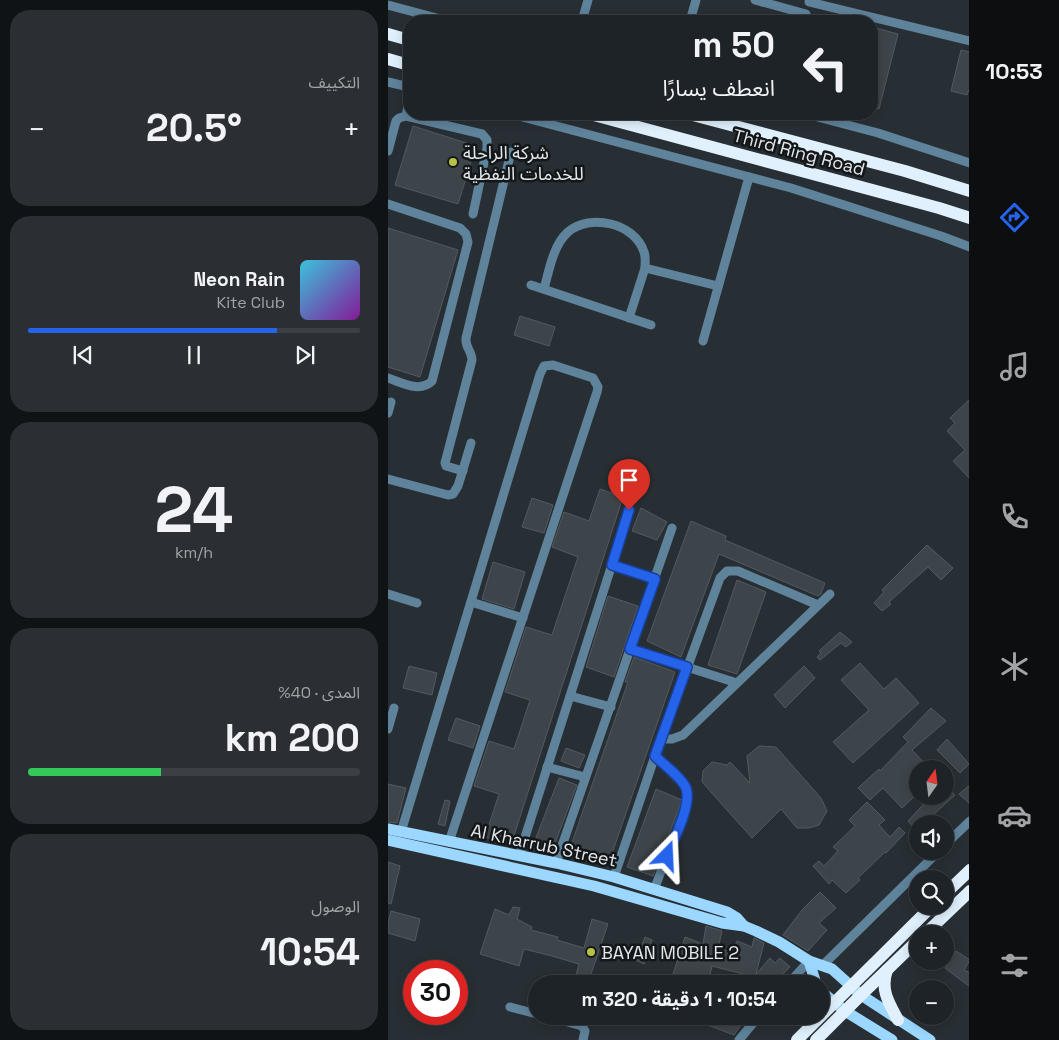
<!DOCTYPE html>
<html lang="ar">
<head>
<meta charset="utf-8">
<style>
	:root { --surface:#1e2327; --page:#2b2f33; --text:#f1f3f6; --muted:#a1a4a7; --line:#3c4044; --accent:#2563eb }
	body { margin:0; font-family:"Space Grotesk","Noto Sans Arabic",sans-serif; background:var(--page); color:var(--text); direction:rtl; height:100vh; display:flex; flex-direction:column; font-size:19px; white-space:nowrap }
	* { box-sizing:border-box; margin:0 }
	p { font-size:16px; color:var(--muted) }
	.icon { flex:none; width:28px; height:28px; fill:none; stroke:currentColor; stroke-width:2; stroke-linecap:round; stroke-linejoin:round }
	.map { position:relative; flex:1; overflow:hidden; direction:ltr }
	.details { display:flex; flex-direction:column; gap:10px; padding:10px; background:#101315; width:388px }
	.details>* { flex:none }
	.top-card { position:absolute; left:15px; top:15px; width:475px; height:105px; border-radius:20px; box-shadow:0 2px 12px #0003,0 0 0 1px var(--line); direction:rtl; background:#1e2327; color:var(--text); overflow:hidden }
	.needle { width:32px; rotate:14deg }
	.buttons { position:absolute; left:521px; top:760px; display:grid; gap:10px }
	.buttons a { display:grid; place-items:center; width:45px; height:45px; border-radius:50%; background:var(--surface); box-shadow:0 2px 12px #0003,0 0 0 1px var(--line); font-size:25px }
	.speed { position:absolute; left:15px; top:960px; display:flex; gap:10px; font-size:25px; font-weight:700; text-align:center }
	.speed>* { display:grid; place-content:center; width:65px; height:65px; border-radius:50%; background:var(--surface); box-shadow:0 2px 12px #0003,0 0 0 1px var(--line); line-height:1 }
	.speed .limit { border:8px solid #d22; background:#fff; color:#111 }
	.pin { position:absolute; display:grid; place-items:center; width:42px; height:42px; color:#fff; margin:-51px -21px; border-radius:50% 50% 50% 0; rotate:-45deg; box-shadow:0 0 5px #0007 }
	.pin .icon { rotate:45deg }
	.me { position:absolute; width:55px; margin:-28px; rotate:21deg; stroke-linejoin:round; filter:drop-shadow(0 0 4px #0008) }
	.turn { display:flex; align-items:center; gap:18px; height:105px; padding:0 20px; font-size:22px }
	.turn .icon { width:65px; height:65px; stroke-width:2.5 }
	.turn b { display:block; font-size:35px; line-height:42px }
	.big { font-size:38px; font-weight:700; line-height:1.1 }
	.details .widget { flex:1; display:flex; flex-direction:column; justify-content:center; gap:8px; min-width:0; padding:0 18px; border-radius:20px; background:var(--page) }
	.details .dial { align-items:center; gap:0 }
	.dial b { font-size:65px; line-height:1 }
	.song { display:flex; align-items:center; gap:15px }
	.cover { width:60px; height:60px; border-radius:8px; background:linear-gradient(135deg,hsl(190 70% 55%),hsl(290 70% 35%)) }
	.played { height:5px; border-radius:2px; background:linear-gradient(90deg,var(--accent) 75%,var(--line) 75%) }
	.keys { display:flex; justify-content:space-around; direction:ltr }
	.heat { display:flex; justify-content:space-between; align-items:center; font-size:28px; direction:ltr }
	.charge { height:8px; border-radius:4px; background:linear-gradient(90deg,#34c759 40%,var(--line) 0) }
	.trip { position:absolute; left:140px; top:975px; width:302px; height:50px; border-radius:25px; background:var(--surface); box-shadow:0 2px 12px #0003,0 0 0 1px var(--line); font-weight:700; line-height:50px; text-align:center; direction:rtl }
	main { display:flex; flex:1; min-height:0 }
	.menu { display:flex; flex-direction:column; width:90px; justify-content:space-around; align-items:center; background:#0c0e10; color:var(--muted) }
	.menu .icon { width:35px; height:35px }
	.menu .on { color:var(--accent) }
	.menu b { font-size:22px; color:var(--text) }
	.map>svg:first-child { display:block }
</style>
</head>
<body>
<main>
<nav class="menu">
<b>10:53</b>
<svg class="icon on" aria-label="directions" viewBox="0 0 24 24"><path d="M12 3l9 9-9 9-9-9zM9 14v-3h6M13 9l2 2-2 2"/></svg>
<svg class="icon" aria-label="music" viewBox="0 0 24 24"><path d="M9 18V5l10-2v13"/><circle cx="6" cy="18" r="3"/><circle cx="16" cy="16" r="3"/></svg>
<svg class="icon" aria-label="phone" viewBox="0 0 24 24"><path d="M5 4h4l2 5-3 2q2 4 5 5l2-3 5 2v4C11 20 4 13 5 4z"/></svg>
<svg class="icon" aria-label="climate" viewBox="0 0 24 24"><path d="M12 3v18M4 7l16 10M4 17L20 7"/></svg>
<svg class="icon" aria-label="car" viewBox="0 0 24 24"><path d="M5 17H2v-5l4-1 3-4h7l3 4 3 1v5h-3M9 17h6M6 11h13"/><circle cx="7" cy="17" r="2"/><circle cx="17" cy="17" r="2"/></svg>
<svg class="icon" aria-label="filters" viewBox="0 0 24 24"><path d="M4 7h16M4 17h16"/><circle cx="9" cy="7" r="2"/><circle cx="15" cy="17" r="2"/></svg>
</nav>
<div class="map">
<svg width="582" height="1040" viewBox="0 0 582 1040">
	<rect width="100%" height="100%" fill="#282f34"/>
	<g fill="#3e454a" stroke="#525a5f">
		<path d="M484 27 510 34 491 109 484 107Z"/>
		<path d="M573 50 582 52V87L579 95 563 91Z"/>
		<path d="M25 126 88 146 70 204 7 185Z"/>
		<path d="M0 228 70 250 32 377 0 367Z"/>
		<path d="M132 316 167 327 161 346 126 335Z"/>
		<path d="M582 399V479L565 461 577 450 559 431 567 423 562 418Z"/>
		<path d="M212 489 235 497 123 845 97 837 111 794 86 786 101 741 126 749 142 700 117 692 138 627 164 635 190 557 164 547 176 512 201 521Z"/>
		<path d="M144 498 165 505 156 533 134 527Z"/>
		<path d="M253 508 279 522 269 540 244 531Z"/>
		<path d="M303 521 338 536 337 540 437 583 433 594 430 596 331 554 293 657 259 641Z"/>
		<path d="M539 545 565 568 553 580 540 567 501 602 503 604 494 611 486 603 496 592 494 590Z"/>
		<path d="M105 562 137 572 126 609 94 599Z"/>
		<path d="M349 580 378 592 349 674 320 665Z"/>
		<path d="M220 596 250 606 226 677 198 667Z"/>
		<path d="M452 632 464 642 458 647 453 643 432 660 429 657 433 653 431 651Z"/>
		<path d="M246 657 287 672 220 865 182 848 240 682H237Z"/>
		<path d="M472 663 496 689 508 678 531 703 465 763 445 742 481 710 453 680Z"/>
		<path d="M21 666 49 673 44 695 15 688Z"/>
		<path d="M416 666 427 678 397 708 386 695Z"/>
		<path d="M543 708 558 721 524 750 542 769H530V793L514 808 495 788 482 800 470 788 491 769 492 771 520 742 515 737Z"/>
		<path d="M68 718 92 726 85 748 60 740Z"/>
		<path d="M559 739 581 764 572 773 549 750Z"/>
		<path d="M371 746 388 747 433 798 439 811 431 825 421 828H409L393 809 364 838 314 782 315 771 324 762 339 765 342 762 362 783 359 756Z"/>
		<path d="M178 748 197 755 191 768 173 761Z"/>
		<path d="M171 778 189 785 163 854 144 848Z"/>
		<path d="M0 784 18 788 9 823 0 822Z"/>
		<path d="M582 785V804L571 794Z"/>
		<path d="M558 786 567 795 535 824H530V832L520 821 543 796H558Z"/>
		<path d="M268 789 294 800 265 876 239 867Z"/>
		<path d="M57 800 62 801 57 826 50 824Z"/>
		<path d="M479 802 497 820 491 825 502 837 511 827 517 833 498 853 497 852 470 878 472 880 458 893 444 880 441 884 425 866 431 861 436 866 450 851 445 847 467 826 461 820Z"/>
		<path d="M0 862 12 866 3 904 0 903Z"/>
		<path d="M432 892 448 908 431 923 439 930 420 951 395 935 414 910Z"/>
		<path d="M125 907 132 908 129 919 144 927 143 930 170 937 169 940 196 948 204 919 220 924 200 983 187 979 191 964 164 956 136 949 131 966 92 954 107 909 121 915Z"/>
		<path d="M3 911 32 919 27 941 0 933V923Z"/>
		<path d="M318 926 334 931 330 949 341 951 346 948 349 941 364 947 366 938 376 943 368 974 382 958 387 963 392 958 402 967 385 984H360L362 981 355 974 324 966 320 984H296L297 980 285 974 297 937 315 944Z"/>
		<path d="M257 937 264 940 256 964 248 960Z"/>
		<path d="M568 951 582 960 576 970 582 973V987L557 968Z"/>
		<path d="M296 1016H340L355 1022 346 1035Z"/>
	</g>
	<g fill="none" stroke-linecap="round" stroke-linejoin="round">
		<g stroke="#5f839b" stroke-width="9">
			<path d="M367 0 418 14"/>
			<path d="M421 2 582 41"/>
			<path d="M0 5 60 21"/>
			<path d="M194 21 200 0"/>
			<path d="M302 21 308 0"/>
			<path d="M0 82 21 87"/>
			<path d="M123 114 403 188 553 236 582 247"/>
			<path d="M418 114 490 133 582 163"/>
			<path d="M18 116 21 102"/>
			<path d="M0 151 8 121 11 118 18 116 94 134 99 140V148L85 214"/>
			<path d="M0 204 72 228 78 234 80 242 44 381C32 393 15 383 0 378"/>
			<path d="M257 268 330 286"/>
			<path d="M143 285 263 325"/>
			<path d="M156 289C161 271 165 245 180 232 202 213 247 223 256 252 258 257 257 263 257 268L241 318"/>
			<path d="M315 341 361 177"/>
			<path d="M0 413 3 402"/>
			<path d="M75 471 58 466 57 463 84 360C84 351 77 348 78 338L123 152"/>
			<path d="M0 479 60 495 65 494 70 486 83 443"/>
			<path d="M223 565 267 579"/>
			<path d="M0 594 29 603"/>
			<path d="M83 602 135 618"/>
			<path d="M242 649 349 683"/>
			<path d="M182 696 223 707"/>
			<path d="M0 729 6 708"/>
			<path d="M273 739H284L295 735 442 594"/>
			<path d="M159 767 197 777"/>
			<path d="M13 832 152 374 156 366 165 365 205 378 210 387 209 392 61 842"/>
			<path d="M558 844 582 821"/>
			<path d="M131 856 241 511"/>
			<path d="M168 863 284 528"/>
			<path d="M226 877 267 756 332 578 339 571H350L430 605"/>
			<path d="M266 890 300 800 297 786 267 756"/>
			<path d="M435 965 551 851"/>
			<path d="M400 984 421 961"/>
			<path d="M122 1007 149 1014"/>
			<path d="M158 1016 194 1026 197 1031 195 1040"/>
			<path d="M351 1040 371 1016"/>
		</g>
		<g stroke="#9bd7ff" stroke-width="11">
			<path d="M0 829 168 863 226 877 339 912 349 918 356 926"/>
			<path d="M0 840 206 886 334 923 356 926 368 931 391 942 421 961 444 969 473 995 542 1040"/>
			<path d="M421 961 428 984"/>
			<path d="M434 992 457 1011 504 1040"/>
		</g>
		<g stroke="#e0f1fd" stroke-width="12">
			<path d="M0 34 21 40"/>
			<path d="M0 59 21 65"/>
			<path d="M202 114 551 208 582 218"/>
			<path d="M301 114 517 171 582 191"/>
			<path d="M558 893 582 870"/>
			<path d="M537 934 582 891"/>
			<path d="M499 970C492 990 501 1003 510 1020"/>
			<path d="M434 1015 544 906"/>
			<path d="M409 1040 433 1016"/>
			<path d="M428 1040 473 995 530 940"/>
		</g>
	</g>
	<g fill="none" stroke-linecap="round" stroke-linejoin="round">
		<defs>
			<path id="route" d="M241 510 224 565 267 579 242 649 299 667 267 756C276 765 291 775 297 786 306 801 285 841 279 856"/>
		</defs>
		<use href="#route" stroke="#184099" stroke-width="12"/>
		<use href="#route" stroke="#2563eb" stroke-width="9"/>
	</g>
	<g fill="#b9c046" stroke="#131719" stroke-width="2">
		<circle cx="65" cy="162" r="5"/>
		<circle cx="203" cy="952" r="5"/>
	</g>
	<g text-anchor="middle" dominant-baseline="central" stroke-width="5" stroke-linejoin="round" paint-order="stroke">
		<g font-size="18" fill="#e2e7ea" stroke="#131719" text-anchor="start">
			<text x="75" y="152">شركة الراحلة<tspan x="75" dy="21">للخدمات النفظية</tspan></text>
			<text x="213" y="952">BAYAN MOBILE 2</text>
		</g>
		<g font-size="18" fill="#e2e7ea" stroke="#131719">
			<text transform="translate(411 152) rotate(15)">Third Ring Road</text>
			<text transform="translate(156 845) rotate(12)">Al Kharrub Street</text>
		</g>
	</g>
</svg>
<div class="buttons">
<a><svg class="needle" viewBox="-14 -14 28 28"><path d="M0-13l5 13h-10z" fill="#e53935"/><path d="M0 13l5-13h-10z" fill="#a1a4a7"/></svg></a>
<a><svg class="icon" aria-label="sound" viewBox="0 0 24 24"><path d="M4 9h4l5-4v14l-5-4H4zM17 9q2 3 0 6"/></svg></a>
<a><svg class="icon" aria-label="search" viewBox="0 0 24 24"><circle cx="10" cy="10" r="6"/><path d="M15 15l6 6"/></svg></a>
<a>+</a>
<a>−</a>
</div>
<div class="speed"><div class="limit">30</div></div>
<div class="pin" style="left:241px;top:510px;background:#d93025"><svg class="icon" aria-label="arrive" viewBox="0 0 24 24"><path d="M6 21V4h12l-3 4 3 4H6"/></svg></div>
<svg class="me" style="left:279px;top:856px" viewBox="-20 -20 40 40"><path d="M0-17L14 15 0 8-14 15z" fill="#2563eb" stroke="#fff" stroke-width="4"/></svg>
<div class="trip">10:54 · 1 دقيقة · 320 m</div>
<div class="top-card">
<div class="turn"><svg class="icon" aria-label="left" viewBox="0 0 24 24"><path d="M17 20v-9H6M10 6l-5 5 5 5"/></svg><div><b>50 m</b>انعطف يسارًا</div></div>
</div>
</div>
<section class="details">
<div class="widget"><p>التكييف</p>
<div class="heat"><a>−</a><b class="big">20.5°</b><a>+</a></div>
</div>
<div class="widget">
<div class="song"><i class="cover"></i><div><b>Neon Rain</b><p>Kite Club</p></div></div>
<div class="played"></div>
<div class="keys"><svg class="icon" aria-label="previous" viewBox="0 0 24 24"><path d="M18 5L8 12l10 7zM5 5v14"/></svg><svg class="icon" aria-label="pause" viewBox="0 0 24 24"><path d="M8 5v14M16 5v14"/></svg><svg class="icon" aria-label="next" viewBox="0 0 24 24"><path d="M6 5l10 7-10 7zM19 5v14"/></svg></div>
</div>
<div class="widget dial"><b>24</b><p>km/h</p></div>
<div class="widget"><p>المدى · 40%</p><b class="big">200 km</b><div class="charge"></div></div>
<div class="widget"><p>الوصول</p><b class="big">10:54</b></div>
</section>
</main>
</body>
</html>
